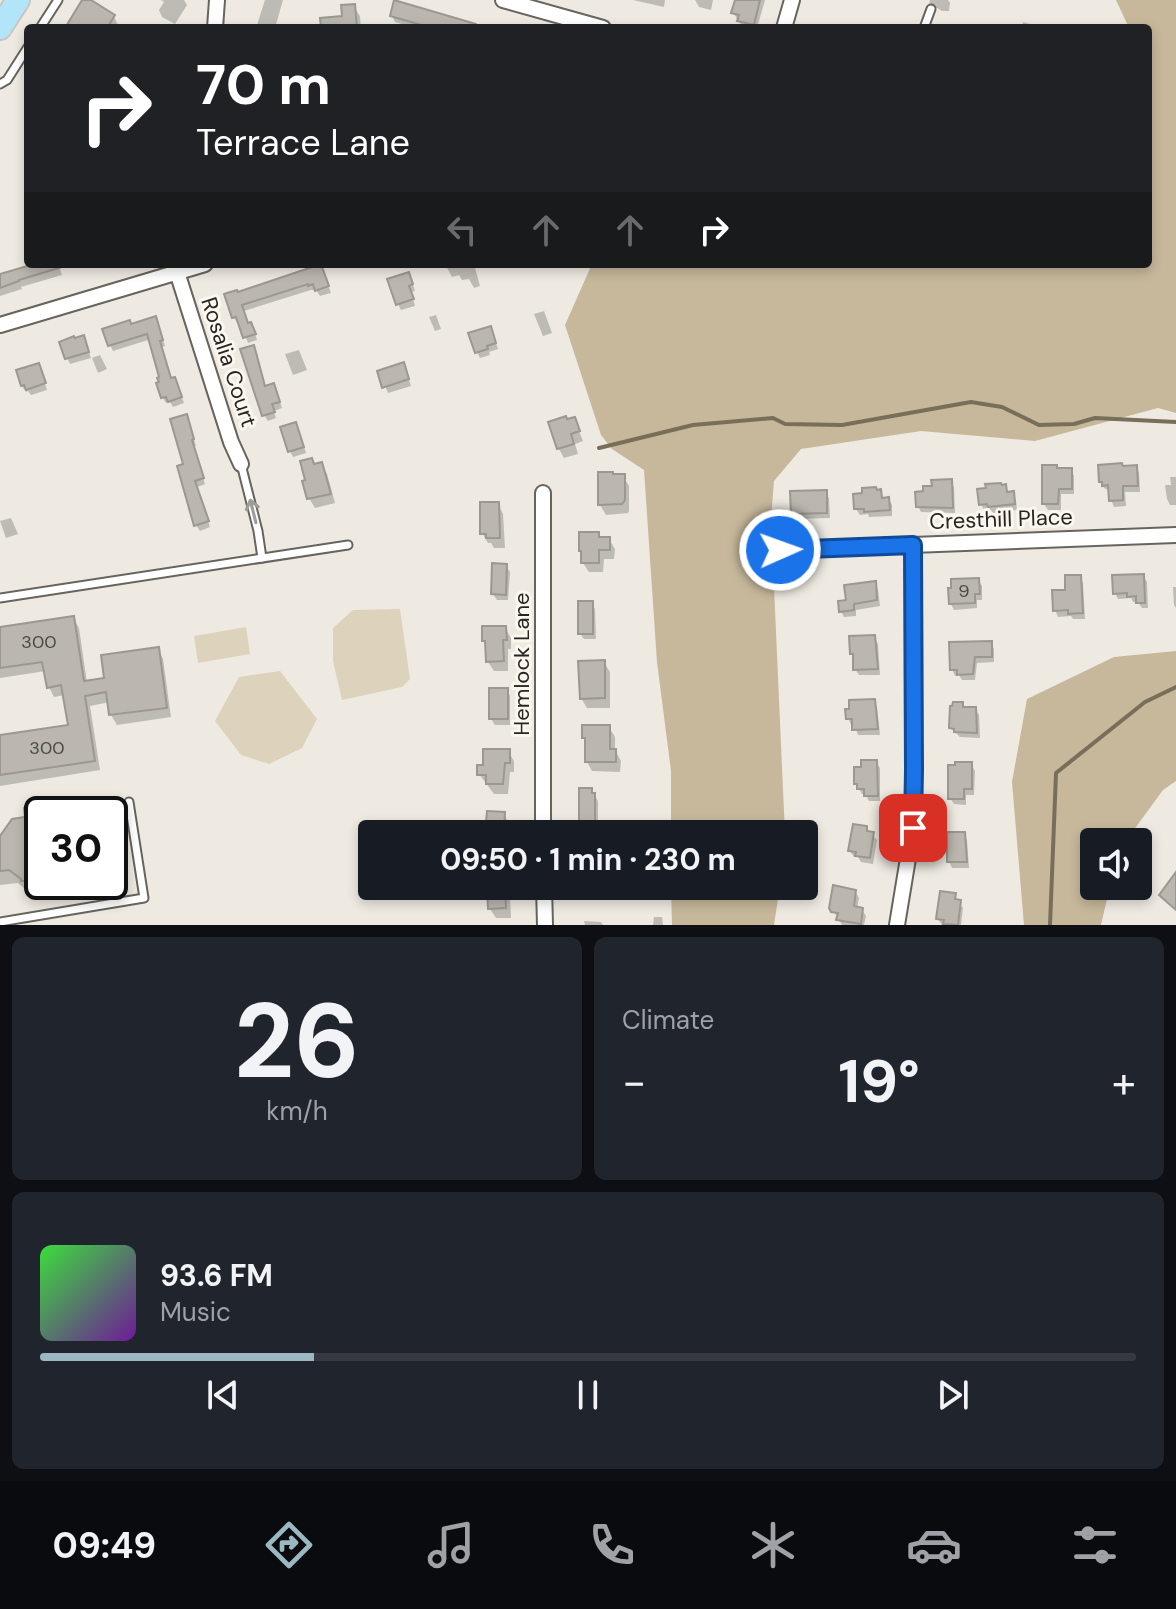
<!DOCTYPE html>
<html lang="en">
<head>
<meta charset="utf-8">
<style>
	:root { --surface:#171b24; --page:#20242c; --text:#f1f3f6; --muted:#9ea1a6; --line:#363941; --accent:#9ab7c2 }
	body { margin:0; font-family:"DM Sans",sans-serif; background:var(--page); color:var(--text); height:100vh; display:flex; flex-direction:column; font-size:30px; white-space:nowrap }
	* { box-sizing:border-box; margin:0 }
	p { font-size:26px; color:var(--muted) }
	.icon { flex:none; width:44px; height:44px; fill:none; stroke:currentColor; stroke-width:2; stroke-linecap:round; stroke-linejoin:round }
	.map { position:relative; height:925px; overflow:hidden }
	.side { display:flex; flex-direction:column; gap:12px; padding:12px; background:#0d0f14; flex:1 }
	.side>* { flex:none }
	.guide { position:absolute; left:24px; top:24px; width:1128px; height:244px; border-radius:8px; box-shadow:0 4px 12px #0003; background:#202124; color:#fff; overflow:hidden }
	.tools { position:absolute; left:1080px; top:828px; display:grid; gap:16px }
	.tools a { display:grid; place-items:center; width:72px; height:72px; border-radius:8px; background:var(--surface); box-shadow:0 4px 12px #0003; font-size:40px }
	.speed { position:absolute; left:24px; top:796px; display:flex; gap:16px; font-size:40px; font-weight:700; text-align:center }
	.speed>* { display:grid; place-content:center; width:104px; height:104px; border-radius:50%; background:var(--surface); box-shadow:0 4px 12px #0003; line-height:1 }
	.speed .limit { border:4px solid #111; border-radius:12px; background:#fff; color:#111 }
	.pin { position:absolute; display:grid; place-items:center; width:68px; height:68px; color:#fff; margin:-34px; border-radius:16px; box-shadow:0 4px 12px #0006 }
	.me { position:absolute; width:88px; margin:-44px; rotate:88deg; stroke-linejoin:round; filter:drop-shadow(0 0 6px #0008) }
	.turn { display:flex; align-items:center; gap:28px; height:168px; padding:0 40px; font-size:36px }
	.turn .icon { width:104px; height:104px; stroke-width:2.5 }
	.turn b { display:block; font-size:56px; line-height:68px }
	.lanes { display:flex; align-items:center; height:76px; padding:0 40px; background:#0003; justify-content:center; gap:40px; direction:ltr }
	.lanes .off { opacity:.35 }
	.big { font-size:60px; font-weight:700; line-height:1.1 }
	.side .card { flex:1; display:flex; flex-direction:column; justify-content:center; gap:12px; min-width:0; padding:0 28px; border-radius:12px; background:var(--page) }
	.side .dial { align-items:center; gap:0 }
	.dial b { font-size:104px; line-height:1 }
	.song { display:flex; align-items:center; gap:24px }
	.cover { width:96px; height:96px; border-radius:12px; background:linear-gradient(135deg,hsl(120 70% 55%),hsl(280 70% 35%)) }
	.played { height:8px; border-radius:4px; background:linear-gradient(90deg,var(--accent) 25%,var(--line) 25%) }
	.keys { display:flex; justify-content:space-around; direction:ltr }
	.heat { display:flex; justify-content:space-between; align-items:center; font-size:44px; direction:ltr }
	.side .tiles { flex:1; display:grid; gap:12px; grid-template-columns:1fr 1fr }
	.card:last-child { grid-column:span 2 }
	.trip { position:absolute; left:358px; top:820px; width:460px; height:80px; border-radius:8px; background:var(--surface); box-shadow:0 4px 12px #0003; font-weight:700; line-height:80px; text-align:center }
	.tab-bar { display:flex; height:128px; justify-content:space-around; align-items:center; background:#090b0e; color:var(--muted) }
	.tab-bar .icon { width:56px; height:56px }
	.tab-bar .on { color:var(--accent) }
	.tab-bar b { font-size:36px; color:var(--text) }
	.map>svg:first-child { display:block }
</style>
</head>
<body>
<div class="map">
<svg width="1176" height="925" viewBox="0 0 1176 925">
	<rect width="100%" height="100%" fill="#eeeae2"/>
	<g fill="#ddd2bc">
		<path d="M400 609 410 679 402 687 342 700 333 661V628L353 610Z"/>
		<path d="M246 627 250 654 198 663 194 636Z"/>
		<path d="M280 671 317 719 302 748 269 764 241 755 215 721 239 677Z"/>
	</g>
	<g fill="#c7b89b">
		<path d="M1116 0H1176V413L1158 408 1035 441 921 431 801 449 774 481 771 519 785 834H671V771L657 662 644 470 612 449 601 435 565 325 592 264H1148V28H1129Z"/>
		<path d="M1176 651V781L1163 790 1125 842H1094V886H1110L1101 925H1024L1012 782 1027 699 1114 657Z"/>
		<path d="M671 886H780L774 925H672Z"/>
	</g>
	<g fill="#0003">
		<path d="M85 0 114 17 119 27V28H67Z"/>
		<path d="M161 0H184L187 5 175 24 162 17 159 10 164 2Z"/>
		<path d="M265 0H283L275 28H256Z"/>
		<path d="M633 0H665L664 7Z"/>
		<path d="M695 0H713L711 10 699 7Z"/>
		<path d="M737 0H765L757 28 743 27 737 19 734 13Z"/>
		<path d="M930 0H948L950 3 949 11H942L937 8 932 9 929 4Z"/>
		<path d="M354 7 360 16 361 28H323L344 18Z"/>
		<path d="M392 16 455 21 483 28H415L395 22Z"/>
		<path d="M1023 22 1030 24 1032 28H1022Z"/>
		<path d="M32 264H58L62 275 21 287 22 289 0 296V275L33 266Z"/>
		<path d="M445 264H474L480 286 474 288 469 279 462 280 459 275 452 277Z"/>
		<path d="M324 272 331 293 320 296 316 290H311L244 311 248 325 254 330 257 340 248 343 240 322 237 323 234 317 237 294Z"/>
		<path d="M412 281 415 291 411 292 415 306 401 310 398 304Z"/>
		<path d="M544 311 552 333 543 336 534 314Z"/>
		<path d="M436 315 441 329 435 331 429 317Z"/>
		<path d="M158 324 165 346 162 347 172 380 177 385 184 403 173 407 170 402 166 403 163 398 151 339 113 351 110 345 131 326Z"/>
		<path d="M493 334 498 349 489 352 490 355 480 358 477 352Z"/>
		<path d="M83 337 91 358 70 364 67 358Z"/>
		<path d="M253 347 257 353 265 388 276 391 282 408 274 411 276 418 268 421 264 415Z"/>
		<path d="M299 350 307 370 293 375 285 354Z"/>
		<path d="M100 355 107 369 98 373 92 358Z"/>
		<path d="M406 370 411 386 388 393 379 372Z"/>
		<path d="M41 371 47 390 31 395 28 391 26 392 22 386 18 372Z"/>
		<path d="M574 419 583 441 575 444 578 454 564 458 559 449 550 423Z"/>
		<path d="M189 423 196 446H193L205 484 197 487 210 527 200 531 196 525 185 466Z"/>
		<path d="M299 431 306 453 293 457 290 451Z"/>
		<path d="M321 464 327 474 335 503 315 508 309 498Z"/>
		<path d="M1136 467 1139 473 1140 492H1125L1126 506 1114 507 1111 500 1110 491 1104 488 1101 482 1123 468Z"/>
		<path d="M1058 470H1071L1074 476V494H1061V510H1048L1044 504Z"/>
		<path d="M623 476 629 486V511L628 513 606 515 600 505Z"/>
		<path d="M1170 477H1176V505H1170L1167 499 1165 485H1171Z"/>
		<path d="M951 481 954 487 955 513 921 512 918 506 934 488Z"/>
		<path d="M1005 486 1009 494 1013 493 1016 500 1017 510 993 513 991 510H984L981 504Z"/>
		<path d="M825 492 829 498 830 518 796 519 793 513Z"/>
		<path d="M880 492 884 499H888L892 505V516L869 517 868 514 860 515 856 509Z"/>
		<path d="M498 504 503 514 505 548H494L491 543H488L482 533Z"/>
		<path d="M11 518 18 534 6 538 0 521Z"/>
		<path d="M598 534 601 539H609L615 549 614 559H604L603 572H589L583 563Z"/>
		<path d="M506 566 510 572 508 600H497L493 594Z"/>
		<path d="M1143 576 1147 582 1148 608H1142L1138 602H1133L1131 598 1118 599 1115 593Z"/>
		<path d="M1080 577 1083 583 1085 619H1073L1071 616 1058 617 1055 610Z"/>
		<path d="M978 580 982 586V600H977V608L954 610 951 604Z"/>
		<path d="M875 583 878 589 880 606 856 610V616L844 617 841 611 848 602Z"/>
		<path d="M1173 587H1176V608L1174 605Z"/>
		<path d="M592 603 595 609 596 639H584L580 633Z"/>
		<path d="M73 618 79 628 87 683 106 680 158 649 163 659 171 717 117 725 111 715 110 702 90 706 100 770 0 786V737L70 726 65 695 54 697 49 687 46 671 0 678V629Z"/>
		<path d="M505 628 511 638V649H508V671H494L488 662 487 646 484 640Z"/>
		<path d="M874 637 878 644 880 675H859L855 669V658L852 653Z"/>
		<path d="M991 643 994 649V662L977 663 975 680H962L959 675 955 676 952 669Z"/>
		<path d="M604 662 610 672V708H587L581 698Z"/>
		<path d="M507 690 510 696V725H495L491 719Z"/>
		<path d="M873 701 877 707 880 735H858L854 724 851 725 848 718Z"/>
		<path d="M962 704 964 709H975L979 715 980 738 960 737 951 728Z"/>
		<path d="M609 727 615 737V750L621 761 620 772 592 771 587 762V743L584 738Z"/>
		<path d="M508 751 514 761V772H510L508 794H494L479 774 485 767Z"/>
		<path d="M876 762 880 768V801H869L865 794H862L856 783Z"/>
		<path d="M971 764 975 771 974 795H966V805L954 804 950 798Z"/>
		<path d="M591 790 598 801V828H585L581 821Z"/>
		<path d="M34 809 39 816 42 815V882H61L63 891 31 894 18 883 0 885V836L28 819Z"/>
		<path d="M504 814 509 824V834H481L480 832Z"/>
		<path d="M866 828 877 840 873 864 861 862 858 857H854L850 851Z"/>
		<path d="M964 834 967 840 969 868H952L949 862Z"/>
		<path d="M110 840 112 843 117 886 99 888 95 882H110Z"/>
		<path d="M486 886H514V897H510L511 918H496L490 909V896Z"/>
		<path d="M583 886H600V895L587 894Z"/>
		<path d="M855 891 859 898 857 909 862 910 866 916 864 925H842L831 907Z"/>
		<path d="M954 895 963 908 961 925H942L938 919Z"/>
		<path d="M654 917H662L663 925H653Z"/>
		<path d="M584 921 601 922 603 925H585Z"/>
	</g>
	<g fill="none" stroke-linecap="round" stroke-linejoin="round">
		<g stroke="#796e59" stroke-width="4">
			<path d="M599 448 693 425 773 418 785 424 842 425 971 402 1002 407 1039 425 1074 424 1095 418 1176 422"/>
			<path d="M1050 925 1056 773 1145 702 1176 687"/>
		</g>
	</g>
	<g fill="#bbb7af" stroke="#9b9890" stroke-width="2">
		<path d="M82 0H91L115 15 107 28H65Z"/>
		<path d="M394 0 476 24V28H425V26L390 16Z"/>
		<path d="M735 0H760L754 25 737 21 739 15 731 13Z"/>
		<path d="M355 4 357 28H321L320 18 342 16 341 5Z"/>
		<path d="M34 264H62V267L19 280V281L0 288V274Z"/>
		<path d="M321 264 329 286 315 291 313 284 308 286V284L242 305 248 323 251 322 256 334 243 338 236 317 232 318 224 294 237 290 238 292Z"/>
		<path d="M409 272 413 284 409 286 414 299 396 305 387 279Z"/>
		<path d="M156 316 163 340 160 341 171 378 175 377 182 397 168 402 166 397 161 398 156 383 159 382 157 378 159 377 147 334 108 346 102 329 130 320 131 324Z"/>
		<path d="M491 326 496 343 487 346 488 349 475 353 468 333Z"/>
		<path d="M84 335 89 352 65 359 59 342 74 336 75 338Z"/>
		<path d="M254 345 265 386 274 383 280 402 272 404 275 412 262 416 240 349Z"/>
		<path d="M404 362 409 379 382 388 377 371Z"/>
		<path d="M39 363 46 383 26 390 24 385 21 386 16 370Z"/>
		<path d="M187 414 194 439 192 440 204 478 195 481 209 521 194 526 177 466 183 464 170 419Z"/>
		<path d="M566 416 567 419 575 417 580 431 571 434 574 444 557 449 548 422Z"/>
		<path d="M296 422 304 447 288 452 280 427Z"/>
		<path d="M312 458 314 464 322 462 331 494 307 499 302 481 305 480 300 461Z"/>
		<path d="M1122 463 1123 466 1137 465 1138 486H1123V500L1109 501 1108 485 1102 486V482H1099L1098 465Z"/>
		<path d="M1042 465H1057V468H1072V489H1059L1058 504H1042Z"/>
		<path d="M598 472H613V474H625V500L622 504 598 505Z"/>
		<path d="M952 479 953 508 916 507 915 492 923 491V486H932L931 480Z"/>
		<path d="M1001 483 1002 485 1006 484 1007 492 1014 491 1015 504 988 507 987 504 979 505 977 489 986 488 985 484Z"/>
		<path d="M876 487 877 490 881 489 882 498 889 497 890 510 864 512V509H854L853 494 862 493V488Z"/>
		<path d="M827 490V513L791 514 790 491Z"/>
		<path d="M480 502H499L500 538H486V534H480Z"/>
		<path d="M579 532H599V537H610V550H599V563H581V551H579Z"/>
		<path d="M492 563 507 564 506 595 491 594Z"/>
		<path d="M1144 574 1145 603H1136V596L1127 597V593L1113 594 1112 575Z"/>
		<path d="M1065 575H1081L1083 613 1068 614V610L1053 611 1052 590H1065Z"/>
		<path d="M979 578 980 594H975V603L949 604 948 588H951V579Z"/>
		<path d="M876 581 877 600 854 604V610L839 612 838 601 846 600 844 585Z"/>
		<rect x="578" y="601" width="15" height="33"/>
		<path d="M74 616 84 681 104 678 101 655 159 647 167 708 109 715 106 692 85 696 95 761 0 775V735L68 725 61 685 47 688 42 662 0 668V627Z"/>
		<path d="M482 626H506L507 640H503L504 661 486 662 485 641H482Z"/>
		<path d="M875 635 878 669 853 670V654H850L849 636Z"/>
		<path d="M992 641V657H975L973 674 957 675V670H950L949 642Z"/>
		<path d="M605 660V698L580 699 578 661Z"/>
		<rect x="489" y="688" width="19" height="31"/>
		<path d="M875 699 878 729 852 730V719H846L845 709H849V700Z"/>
		<path d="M953 702H963V707H976L977 733 954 732V729L949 728 950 706H952Z"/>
		<path d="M582 725H610V749H616V762H585V738H582Z"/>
		<path d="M483 749H510V763H505L503 784H486V775H477V765H483Z"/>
		<path d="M861 760H877L878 796H864V789H857V784H854V767H861Z"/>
		<path d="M955 762H972V789H964V799H948V765H955Z"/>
		<path d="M579 788H592V793H595V822H579Z"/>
		<path d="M35 806 37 814 42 813V898L37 899 33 880 21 881V879L9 870 0 871V836L12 819 25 817 24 808Z"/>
		<path d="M487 811 505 812 504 834 478 833V823H486Z"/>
		<path d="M853 824 867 826V831L874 832 870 858 855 856 856 852 848 851Z"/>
		<path d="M947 832H965L967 862H947Z"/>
		<path d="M1176 872V910L1159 895Z"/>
		<path d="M833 885 856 890 854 906 863 908 861 924 836 920 838 913 831 912 829 908Z"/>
		<path d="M487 886H505L506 908 488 909Z"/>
		<path d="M940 891 956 893 955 899 961 900 958 925 943 924 944 920 936 919Z"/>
	</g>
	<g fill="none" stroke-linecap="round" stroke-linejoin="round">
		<defs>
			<g id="lane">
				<path d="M40 28 58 0"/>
				<path d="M924 28 931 9"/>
				<path d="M0 84 7 80 28 47"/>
				<path d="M241 464 258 531 262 558"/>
				<path d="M0 598 348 545"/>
				<path d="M0 922 144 898 129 802"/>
			</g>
			<g id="street">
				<path d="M503 0 603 28"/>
				<path d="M215 28 217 0"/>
				<path d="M784 28 792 0"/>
				<path d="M177 272 231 442 241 464"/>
				<path d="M0 325 205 264"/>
				<path d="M543 493V834"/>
				<path d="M780 550 1176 535"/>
				<path d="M544 886 545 925"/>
				<path d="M897 925 913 828 914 769 913 545"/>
			</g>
			<path id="primary" d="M0 28 18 0"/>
		</defs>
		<use href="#lane" stroke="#67645d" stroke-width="11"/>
		<use href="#street" stroke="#67645d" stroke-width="18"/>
		<use href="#primary" stroke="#c7c6c6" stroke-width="26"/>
		<use href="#lane" stroke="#fff" stroke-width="7"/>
		<use href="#street" stroke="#fff" stroke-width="14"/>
		<use href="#primary" stroke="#b2e5f8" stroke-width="22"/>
	</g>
	<defs><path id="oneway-shaft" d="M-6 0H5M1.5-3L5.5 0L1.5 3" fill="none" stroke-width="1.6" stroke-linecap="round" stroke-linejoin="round" transform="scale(2)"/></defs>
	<use stroke="#9d9d9c" href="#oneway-shaft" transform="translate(253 511) rotate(-104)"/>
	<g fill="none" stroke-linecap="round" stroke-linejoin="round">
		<defs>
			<path id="route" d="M780 550 913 545 914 769 913 828"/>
		</defs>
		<use href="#route" stroke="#114b97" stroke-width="20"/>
		<use href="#route" stroke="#1a73e8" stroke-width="14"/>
	</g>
	<g text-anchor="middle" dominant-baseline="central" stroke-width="6" stroke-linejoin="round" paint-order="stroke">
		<g font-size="18" fill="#4b4a45">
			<text x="964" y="591">9</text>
			<text x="39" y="642">300</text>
			<text x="47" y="748">300</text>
		</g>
		<g font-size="22" fill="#262522" stroke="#fbf7ef">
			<text transform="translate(229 362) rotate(72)">Rosalia Court</text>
			<text transform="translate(1001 519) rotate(-2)">Cresthill Place</text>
			<text transform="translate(521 664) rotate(-90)">Hemlock Lane</text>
		</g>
	</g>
</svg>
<div class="tools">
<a><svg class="icon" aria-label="sound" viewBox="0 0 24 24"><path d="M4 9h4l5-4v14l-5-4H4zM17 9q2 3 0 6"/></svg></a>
</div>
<div class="speed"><div class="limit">30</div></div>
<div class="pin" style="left:913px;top:828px;background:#d93025"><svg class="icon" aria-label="arrive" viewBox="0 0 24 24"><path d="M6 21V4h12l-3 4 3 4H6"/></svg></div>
<svg class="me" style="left:780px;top:550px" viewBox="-20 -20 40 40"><circle r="17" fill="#1a73e8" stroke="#fff" stroke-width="3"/><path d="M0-11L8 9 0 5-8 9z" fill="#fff"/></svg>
<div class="trip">09:50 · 1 min · 230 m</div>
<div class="guide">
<div class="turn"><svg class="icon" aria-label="right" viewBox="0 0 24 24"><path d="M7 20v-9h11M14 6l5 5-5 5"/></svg><div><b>70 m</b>Terrace Lane</div></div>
<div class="lanes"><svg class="icon off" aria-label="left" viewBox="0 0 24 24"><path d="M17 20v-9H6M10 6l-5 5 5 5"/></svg><svg class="icon off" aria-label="ahead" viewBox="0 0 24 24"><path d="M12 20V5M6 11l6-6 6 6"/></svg><svg class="icon off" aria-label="ahead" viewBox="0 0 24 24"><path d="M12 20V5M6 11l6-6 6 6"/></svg><svg class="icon" aria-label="right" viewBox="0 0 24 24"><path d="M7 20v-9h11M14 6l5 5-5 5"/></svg></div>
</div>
</div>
<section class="side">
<div class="tiles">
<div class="card dial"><b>26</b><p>km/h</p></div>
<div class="card"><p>Climate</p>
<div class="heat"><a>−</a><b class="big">19°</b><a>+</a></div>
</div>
<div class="card">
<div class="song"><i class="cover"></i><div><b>93.6 FM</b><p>Music</p></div></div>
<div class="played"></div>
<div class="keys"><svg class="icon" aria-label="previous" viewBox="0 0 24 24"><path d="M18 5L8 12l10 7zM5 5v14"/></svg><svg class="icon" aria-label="pause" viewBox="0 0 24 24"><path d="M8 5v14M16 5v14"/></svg><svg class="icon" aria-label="next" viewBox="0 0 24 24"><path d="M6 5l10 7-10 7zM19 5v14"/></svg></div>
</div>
</div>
</section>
<nav class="tab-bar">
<b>09:49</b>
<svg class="icon on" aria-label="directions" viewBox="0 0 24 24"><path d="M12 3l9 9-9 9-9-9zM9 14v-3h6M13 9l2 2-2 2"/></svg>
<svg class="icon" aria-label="music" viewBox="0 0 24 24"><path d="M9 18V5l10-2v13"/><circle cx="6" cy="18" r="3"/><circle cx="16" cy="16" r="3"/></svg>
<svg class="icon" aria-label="phone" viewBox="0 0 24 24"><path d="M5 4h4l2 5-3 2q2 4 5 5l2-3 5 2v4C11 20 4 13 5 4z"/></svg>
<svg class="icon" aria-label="climate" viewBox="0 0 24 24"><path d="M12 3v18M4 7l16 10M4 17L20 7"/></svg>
<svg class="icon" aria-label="car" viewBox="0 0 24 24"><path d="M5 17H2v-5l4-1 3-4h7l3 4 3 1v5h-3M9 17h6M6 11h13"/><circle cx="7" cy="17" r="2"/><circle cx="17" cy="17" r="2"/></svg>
<svg class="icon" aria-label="filters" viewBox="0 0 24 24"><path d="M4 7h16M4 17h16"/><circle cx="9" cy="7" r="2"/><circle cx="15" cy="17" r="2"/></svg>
</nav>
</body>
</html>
